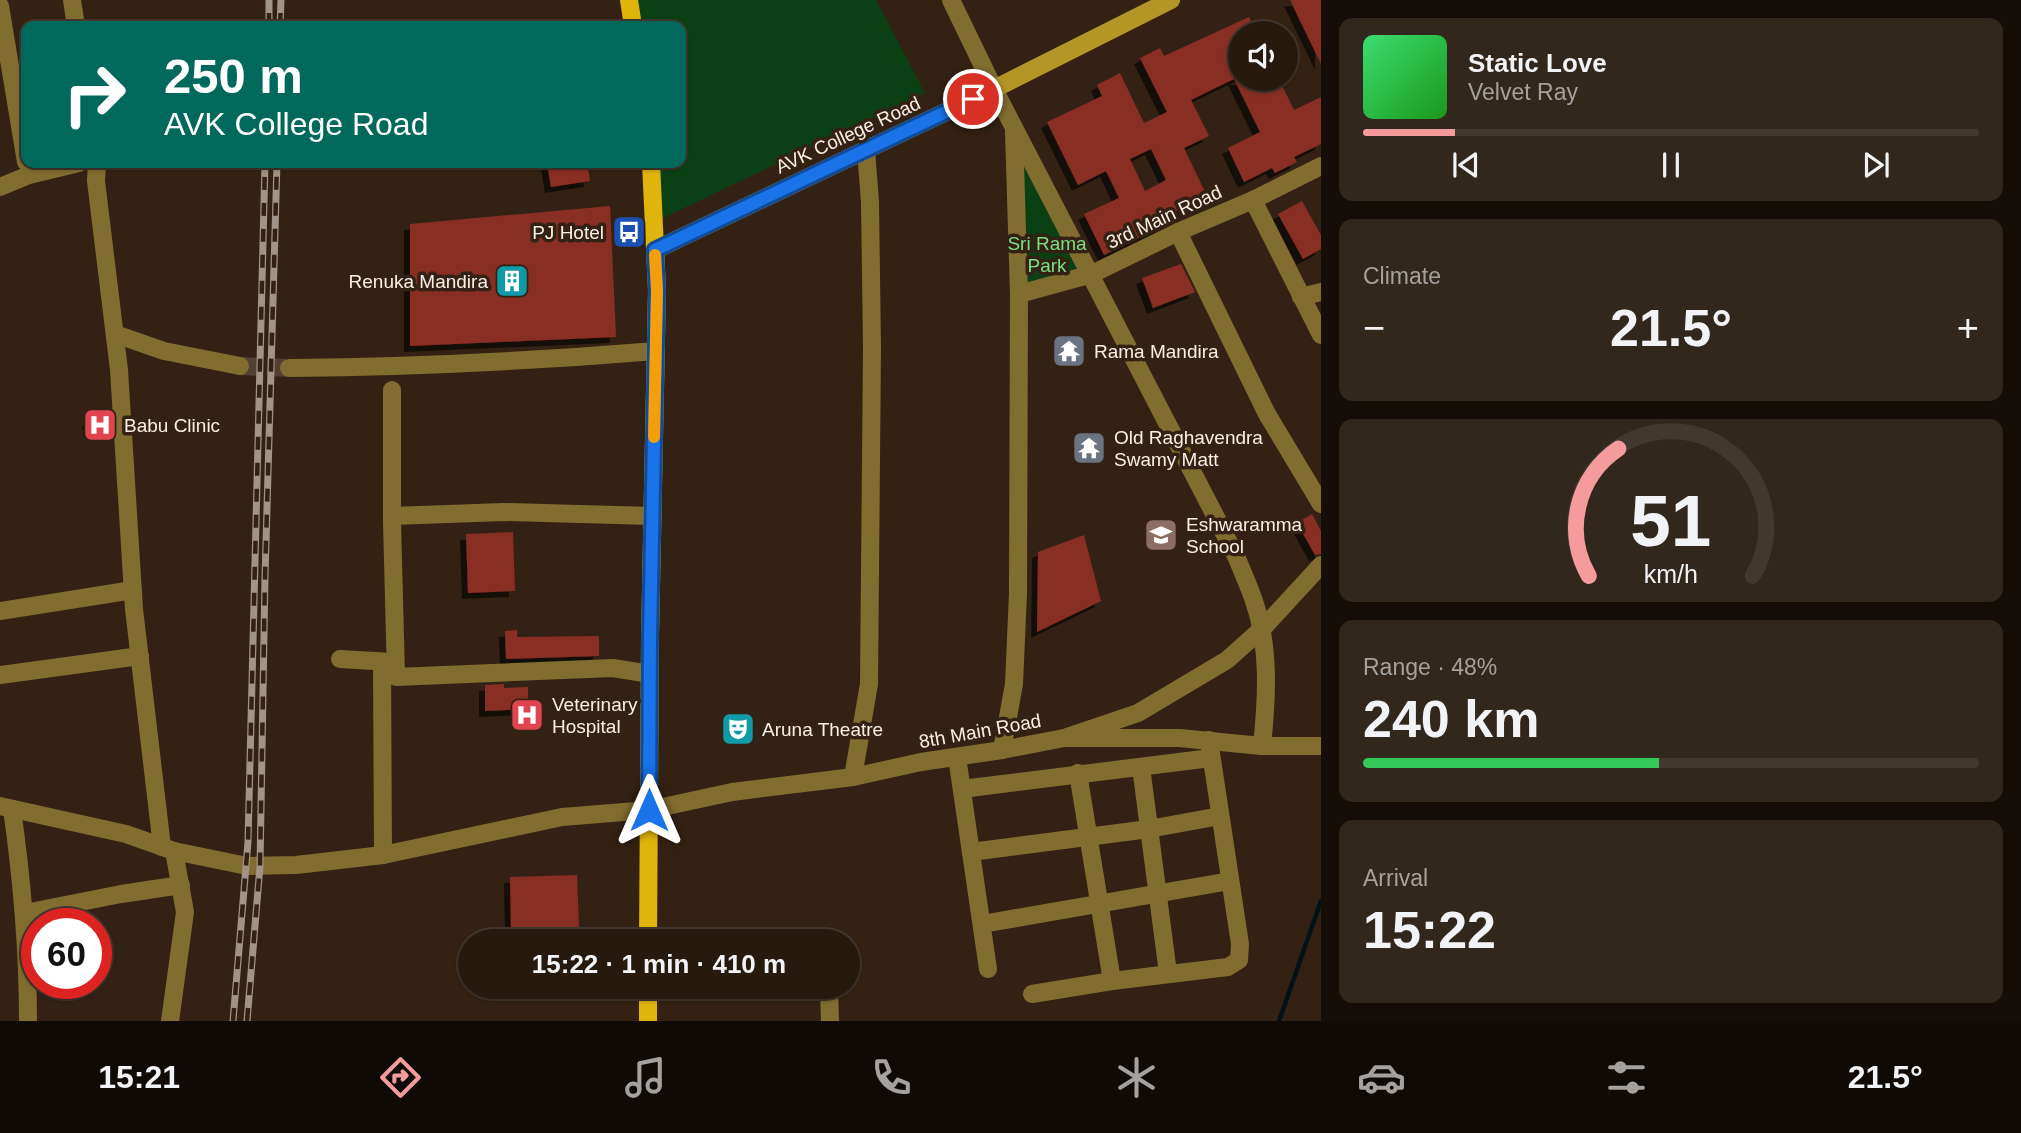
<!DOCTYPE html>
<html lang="en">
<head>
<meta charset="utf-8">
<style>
	:root { --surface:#261a0e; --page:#32271c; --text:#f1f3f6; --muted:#a4a19e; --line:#42382e; --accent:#f59b9c }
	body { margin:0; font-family:Helvetica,sans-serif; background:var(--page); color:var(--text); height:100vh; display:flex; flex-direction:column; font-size:26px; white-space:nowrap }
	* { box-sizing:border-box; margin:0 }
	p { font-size:23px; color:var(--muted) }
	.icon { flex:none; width:38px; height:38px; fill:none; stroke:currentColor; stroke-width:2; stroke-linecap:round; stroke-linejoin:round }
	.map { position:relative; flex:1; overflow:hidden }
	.panel { display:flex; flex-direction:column; gap:18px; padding:18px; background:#150e08; width:700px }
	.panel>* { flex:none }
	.hud { position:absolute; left:21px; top:21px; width:665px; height:147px; border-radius:14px; box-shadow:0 2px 5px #0004,0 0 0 2px var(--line); background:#00695c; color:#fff; overflow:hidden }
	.tools { position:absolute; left:1228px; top:21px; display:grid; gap:14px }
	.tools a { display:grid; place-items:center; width:70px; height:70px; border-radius:50%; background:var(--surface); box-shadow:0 2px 5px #0004,0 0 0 2px var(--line); font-size:35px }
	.speed { position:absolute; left:21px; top:908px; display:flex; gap:14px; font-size:35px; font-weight:700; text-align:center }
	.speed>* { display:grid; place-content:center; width:91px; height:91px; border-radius:50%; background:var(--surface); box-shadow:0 2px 5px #0004,0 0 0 2px var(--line); line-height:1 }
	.speed .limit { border:10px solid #d22; background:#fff; color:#111 }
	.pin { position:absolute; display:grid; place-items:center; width:60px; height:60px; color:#fff; margin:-30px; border:4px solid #fff; border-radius:50%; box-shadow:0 2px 7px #0007 }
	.me { position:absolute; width:77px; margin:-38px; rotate:0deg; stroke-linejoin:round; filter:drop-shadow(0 0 5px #0008) }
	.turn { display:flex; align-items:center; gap:24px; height:147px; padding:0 28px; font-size:32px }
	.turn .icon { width:91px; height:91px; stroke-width:2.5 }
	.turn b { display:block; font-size:49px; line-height:60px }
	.big { font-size:52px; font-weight:700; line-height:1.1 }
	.panel .widget { flex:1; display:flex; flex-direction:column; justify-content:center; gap:10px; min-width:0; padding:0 24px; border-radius:14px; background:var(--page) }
	.panel .dial { align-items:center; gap:0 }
	.dial svg { height:182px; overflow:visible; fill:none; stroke:var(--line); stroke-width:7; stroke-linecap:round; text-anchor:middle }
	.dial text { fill:var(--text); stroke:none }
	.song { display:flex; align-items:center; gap:21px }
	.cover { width:84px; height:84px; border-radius:10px; background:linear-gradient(135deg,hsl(140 70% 55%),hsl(120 70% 35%)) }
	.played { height:7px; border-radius:4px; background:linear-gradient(90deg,var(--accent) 15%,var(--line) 15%) }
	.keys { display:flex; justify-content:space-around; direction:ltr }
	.heat { display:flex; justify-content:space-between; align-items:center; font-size:38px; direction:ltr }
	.charge { height:10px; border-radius:5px; background:linear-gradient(90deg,#34c759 48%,var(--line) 0) }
	.trip { position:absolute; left:458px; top:929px; width:402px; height:70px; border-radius:35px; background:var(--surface); box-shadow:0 2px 5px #0004,0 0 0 2px var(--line); font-weight:700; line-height:70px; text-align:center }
	.tab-bar { display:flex; height:112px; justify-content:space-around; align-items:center; background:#0f0a06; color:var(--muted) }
	.tab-bar .icon { width:49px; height:49px }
	.tab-bar .selected { color:var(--accent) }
	.tab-bar b { font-size:32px; color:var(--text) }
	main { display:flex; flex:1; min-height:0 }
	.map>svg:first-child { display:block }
</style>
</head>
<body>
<main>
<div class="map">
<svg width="1321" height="1021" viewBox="0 0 1321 1021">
	<defs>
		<filter id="shadow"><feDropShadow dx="-6" dy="6" stdDeviation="0" flood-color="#0009"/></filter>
	</defs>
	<rect width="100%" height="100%" fill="#332213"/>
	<g fill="#0b4014">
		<path d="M628 0H876L925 93 659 220 651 163H681V26H632Z"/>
		<path d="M1018 143 1084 270 1022 290Z"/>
	</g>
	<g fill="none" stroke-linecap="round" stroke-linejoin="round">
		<path stroke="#031217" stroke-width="4.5" d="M1279 1021 1321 901"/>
	</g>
	<g fill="#892d24" fill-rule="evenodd" filter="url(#shadow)">
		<path d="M1290 0H1321V64Z"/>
		<path d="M1249 17 1257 33H1241V76L1235 79H1279L1294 110 1321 97V144L1294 157 1297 162 1275 173 1272 168 1244 182 1228 148 1260 132 1234 79 1191 100 1209 136 1184 148 1207 196 1160 219 1163 226 1104 255 1084 214 1119 198 1106 171 1078 185 1047 122 1102 96 1097 85 1120 73 1144 123 1167 112 1140 58 1160 48 1164 56ZM1151 149 1166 180 1145 191 1130 159Z"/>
		<path d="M547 163H587L590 181 551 187Z"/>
		<path d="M1302 201 1321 235V249L1303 259 1278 214Z"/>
		<path d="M610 206 616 337 410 346V224Z"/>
		<path d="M1181 264 1195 292 1153 308 1142 278Z"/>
		<path d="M111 417V429L90 432 88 420Z"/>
		<path d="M1312 514 1321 531V554L1315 555 1297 523Z"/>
		<path d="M513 532 515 591 468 593 466 534Z"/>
		<path d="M1084 535 1101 601 1037 632 1038 552Z"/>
		<path d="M517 630V637L599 636V656L506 659 505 631Z"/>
		<path d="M504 684V688L528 687V709L485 711V685Z"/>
		<path d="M577 875 579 928 511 930 510 877Z"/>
	</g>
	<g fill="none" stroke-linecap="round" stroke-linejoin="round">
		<path stroke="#514132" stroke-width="18" stroke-dasharray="18 9" stroke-linecap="butt" d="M240 366 289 368"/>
		<g stroke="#826d30" stroke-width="18">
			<path d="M72 0 76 26"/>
			<path d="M951 0 994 89 1236 556C1242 571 1249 586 1254 601 1270 647 1267 698 1262 746"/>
			<path d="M0 6 26 162"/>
			<path d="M97 163 96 181 119 370 134 609 162 847"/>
			<path d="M0 187 29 175 79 163"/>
			<path d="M1253 200 1321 335"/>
			<path d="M1178 232 1267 414 1321 504"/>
			<path d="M1019 294 1092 274 1178 232 1253 200 1321 166"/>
			<path d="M1301 297 1321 292"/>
			<path d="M115 334 164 351 240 366"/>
			<path d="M289 368C412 367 534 361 656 351"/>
			<path d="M392 390V521L396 677 613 668 650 674"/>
			<path d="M392 516 504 512 652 516"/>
			<path d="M0 611 133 590"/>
			<path d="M340 659 392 662"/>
			<path d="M382 662 383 855"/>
			<path d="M0 675 140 656"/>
			<path d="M1067 737 1138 713 1227 660 1264 627 1321 565"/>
			<path d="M1002 750 1014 684 1018 593 1019 294 1014 132"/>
			<path d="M957 757 988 969"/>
			<path d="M1141 767 1168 973"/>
			<path d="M1078 773 1112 981"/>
			<path d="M853 777 869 684 872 348 870 202 866 150"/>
			<path d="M962 789 1211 758"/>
			<path d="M12 809C22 880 28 949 28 1021"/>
			<path d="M971 852 1149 829 1220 816"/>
			<path d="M25 913 121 894 181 885"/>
			<path d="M982 924 1230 881"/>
			<path d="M829 987 830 1021"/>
			<path d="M1032 994 1112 981 1228 967 1239 960 1240 944 1209 740"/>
			<path d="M170 1021 185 912 174 851"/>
		</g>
		<path stroke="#826d30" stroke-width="18" d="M0 806 126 834 174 851 247 866 296 865 383 855 562 817 649 810 732 792 853 777 921 762 1002 750 1064 738H1179L1262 746H1321"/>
		<path stroke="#b69527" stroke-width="18" d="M655 250 994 89 1171 0"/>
		<g stroke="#dfb40c" stroke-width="18">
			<path d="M629 0 633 26"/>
			<path d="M648 942 650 637 657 290 651 163"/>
			<path d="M648 1021V987"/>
		</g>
		<defs>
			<g id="rail">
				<path d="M269 26V0"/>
				<path d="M280 26 281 0"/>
				<path d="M233 1021 248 842 265 163"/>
				<path d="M247 1021 260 866 265 577 277 163"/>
			</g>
		</defs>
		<use href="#rail" stroke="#a19387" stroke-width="7"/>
		<use href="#rail" stroke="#332213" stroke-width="4.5" stroke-dasharray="13" stroke-linecap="butt"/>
	</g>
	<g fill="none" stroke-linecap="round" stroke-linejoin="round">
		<defs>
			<path id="route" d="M649 810 650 637 657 290 655 250 973 99"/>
		</defs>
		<use href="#route" stroke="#114b97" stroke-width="18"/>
		<use href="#route" stroke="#1a73e8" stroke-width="12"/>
		<path stroke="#f59e0b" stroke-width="12" d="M654 437 657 290 655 255"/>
	</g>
	<defs>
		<symbol id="bus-square" viewBox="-11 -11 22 22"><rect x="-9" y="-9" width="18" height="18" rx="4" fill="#1a4fb4" stroke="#332213"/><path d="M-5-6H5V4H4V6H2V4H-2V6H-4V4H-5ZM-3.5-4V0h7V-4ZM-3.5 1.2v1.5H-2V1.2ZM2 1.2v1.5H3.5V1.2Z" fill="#fff"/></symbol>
		<symbol id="building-square" viewBox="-11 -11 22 22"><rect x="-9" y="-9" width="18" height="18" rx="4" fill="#0f9aa8" stroke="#332213"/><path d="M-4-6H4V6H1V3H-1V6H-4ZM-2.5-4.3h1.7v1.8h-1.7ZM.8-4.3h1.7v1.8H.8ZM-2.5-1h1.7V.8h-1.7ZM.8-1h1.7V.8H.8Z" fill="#fff"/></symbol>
		<symbol id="temple-square" viewBox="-11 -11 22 22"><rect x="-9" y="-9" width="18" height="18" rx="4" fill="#6b7280" stroke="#332213"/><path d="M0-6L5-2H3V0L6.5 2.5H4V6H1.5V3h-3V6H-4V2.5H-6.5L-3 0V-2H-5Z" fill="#fff"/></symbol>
		<symbol id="hospital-square" viewBox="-11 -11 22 22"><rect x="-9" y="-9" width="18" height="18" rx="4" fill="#e0444e" stroke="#332213"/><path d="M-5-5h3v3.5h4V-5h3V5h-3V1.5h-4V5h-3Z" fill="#fff"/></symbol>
		<symbol id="school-square" viewBox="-11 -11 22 22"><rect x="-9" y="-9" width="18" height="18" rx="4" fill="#8d6e63" stroke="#332213"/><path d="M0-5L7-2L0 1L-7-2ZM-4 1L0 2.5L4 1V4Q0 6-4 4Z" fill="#fff"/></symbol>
		<symbol id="theatre-square" viewBox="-11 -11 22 22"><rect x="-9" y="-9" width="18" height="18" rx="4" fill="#0f9aa8" stroke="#332213"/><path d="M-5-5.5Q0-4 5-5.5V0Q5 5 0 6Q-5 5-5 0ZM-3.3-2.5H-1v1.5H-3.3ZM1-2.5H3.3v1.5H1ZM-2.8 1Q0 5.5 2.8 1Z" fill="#fff"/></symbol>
	</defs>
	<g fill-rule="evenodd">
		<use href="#bus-square" x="610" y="213" width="38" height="38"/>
		<use href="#building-square" x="493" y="262" width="38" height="38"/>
		<use href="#temple-square" x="1050" y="332" width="38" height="38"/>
		<use href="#hospital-square" x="81" y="406" width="38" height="38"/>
		<use href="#temple-square" x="1070" y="429" width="38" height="38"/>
		<use href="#school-square" x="1142" y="516" width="38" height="38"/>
		<use href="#hospital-square" x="508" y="696" width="38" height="38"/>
		<use href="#theatre-square" x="719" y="710" width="38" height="38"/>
	</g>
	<g text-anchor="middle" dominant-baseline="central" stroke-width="7" stroke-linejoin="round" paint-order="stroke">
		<g font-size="19" fill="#faeee4" stroke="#332213">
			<text transform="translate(848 135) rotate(-25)">AVK College Road</text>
			<text transform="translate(1164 217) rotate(-25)">3rd Main Road</text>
			<text transform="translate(980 731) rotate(-10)">8th Main Road</text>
		</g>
		<g font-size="19" fill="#faeee4" stroke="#332213" text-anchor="start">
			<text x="604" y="232" text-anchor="end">PJ Hotel</text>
			<text x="488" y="281" text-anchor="end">Renuka Mandira</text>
			<text x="1094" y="351">Rama Mandira</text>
			<text x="124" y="425">Babu Clinic</text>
			<text x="1114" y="437">Old Raghavendra<tspan x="1114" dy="22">Swamy Matt</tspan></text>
			<text x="1186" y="524">Eshwaramma<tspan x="1186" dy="22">School</tspan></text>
			<text x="552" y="704">Veterinary<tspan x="552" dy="22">Hospital</tspan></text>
			<text x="762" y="729">Aruna Theatre</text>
		</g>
		<g font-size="19" fill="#7cdf84" stroke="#332213">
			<text x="1047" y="243">Sri Rama<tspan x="1047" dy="22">Park</tspan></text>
		</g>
	</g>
</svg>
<div class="tools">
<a><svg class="icon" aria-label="sound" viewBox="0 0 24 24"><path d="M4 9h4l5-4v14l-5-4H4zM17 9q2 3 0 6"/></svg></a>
</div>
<div class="speed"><div class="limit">60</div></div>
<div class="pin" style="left:973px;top:99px;background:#d93025"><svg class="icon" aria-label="arrive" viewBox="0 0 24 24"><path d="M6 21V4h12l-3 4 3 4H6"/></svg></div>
<svg class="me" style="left:649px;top:810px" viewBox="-20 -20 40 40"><path d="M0-17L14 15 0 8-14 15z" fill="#1a73e8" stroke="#fff" stroke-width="4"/></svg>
<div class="trip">15:22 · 1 min · 410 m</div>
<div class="hud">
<div class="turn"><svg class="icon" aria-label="right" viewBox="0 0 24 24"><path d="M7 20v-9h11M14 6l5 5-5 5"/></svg><div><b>250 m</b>AVK College Road</div></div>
</div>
</div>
<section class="panel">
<div class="widget">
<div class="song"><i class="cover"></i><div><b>Static Love</b><p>Velvet Ray</p></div></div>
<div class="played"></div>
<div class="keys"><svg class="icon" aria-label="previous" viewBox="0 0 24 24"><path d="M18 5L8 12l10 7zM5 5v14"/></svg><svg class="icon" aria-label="pause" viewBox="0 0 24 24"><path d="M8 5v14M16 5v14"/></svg><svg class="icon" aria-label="next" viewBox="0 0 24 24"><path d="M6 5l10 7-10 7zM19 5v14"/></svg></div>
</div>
<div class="widget"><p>Climate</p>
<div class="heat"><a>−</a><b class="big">21.5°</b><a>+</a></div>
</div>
<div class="widget dial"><svg viewBox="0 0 100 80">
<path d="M14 69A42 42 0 1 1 86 69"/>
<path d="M14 69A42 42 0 0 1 27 13" stroke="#f59b9c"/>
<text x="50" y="56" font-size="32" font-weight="700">51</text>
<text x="50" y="72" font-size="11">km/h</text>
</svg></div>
<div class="widget"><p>Range · 48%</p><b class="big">240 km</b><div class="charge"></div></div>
<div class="widget"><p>Arrival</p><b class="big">15:22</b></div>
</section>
</main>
<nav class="tab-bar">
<b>15:21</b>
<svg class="icon selected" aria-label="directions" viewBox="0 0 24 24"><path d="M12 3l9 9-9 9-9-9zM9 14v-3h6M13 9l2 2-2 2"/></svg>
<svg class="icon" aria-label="music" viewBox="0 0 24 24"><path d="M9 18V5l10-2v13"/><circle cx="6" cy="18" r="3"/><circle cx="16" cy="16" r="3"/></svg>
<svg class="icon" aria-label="phone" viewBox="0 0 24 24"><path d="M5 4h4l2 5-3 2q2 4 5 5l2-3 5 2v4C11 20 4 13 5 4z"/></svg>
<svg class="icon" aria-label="climate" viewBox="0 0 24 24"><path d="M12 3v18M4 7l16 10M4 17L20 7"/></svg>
<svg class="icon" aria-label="car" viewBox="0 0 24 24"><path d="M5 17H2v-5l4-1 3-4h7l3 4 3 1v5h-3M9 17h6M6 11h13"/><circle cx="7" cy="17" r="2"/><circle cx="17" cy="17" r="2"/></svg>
<svg class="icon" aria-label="filters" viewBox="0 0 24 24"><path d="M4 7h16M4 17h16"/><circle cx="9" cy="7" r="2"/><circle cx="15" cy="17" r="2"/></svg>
<b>21.5°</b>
</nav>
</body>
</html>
